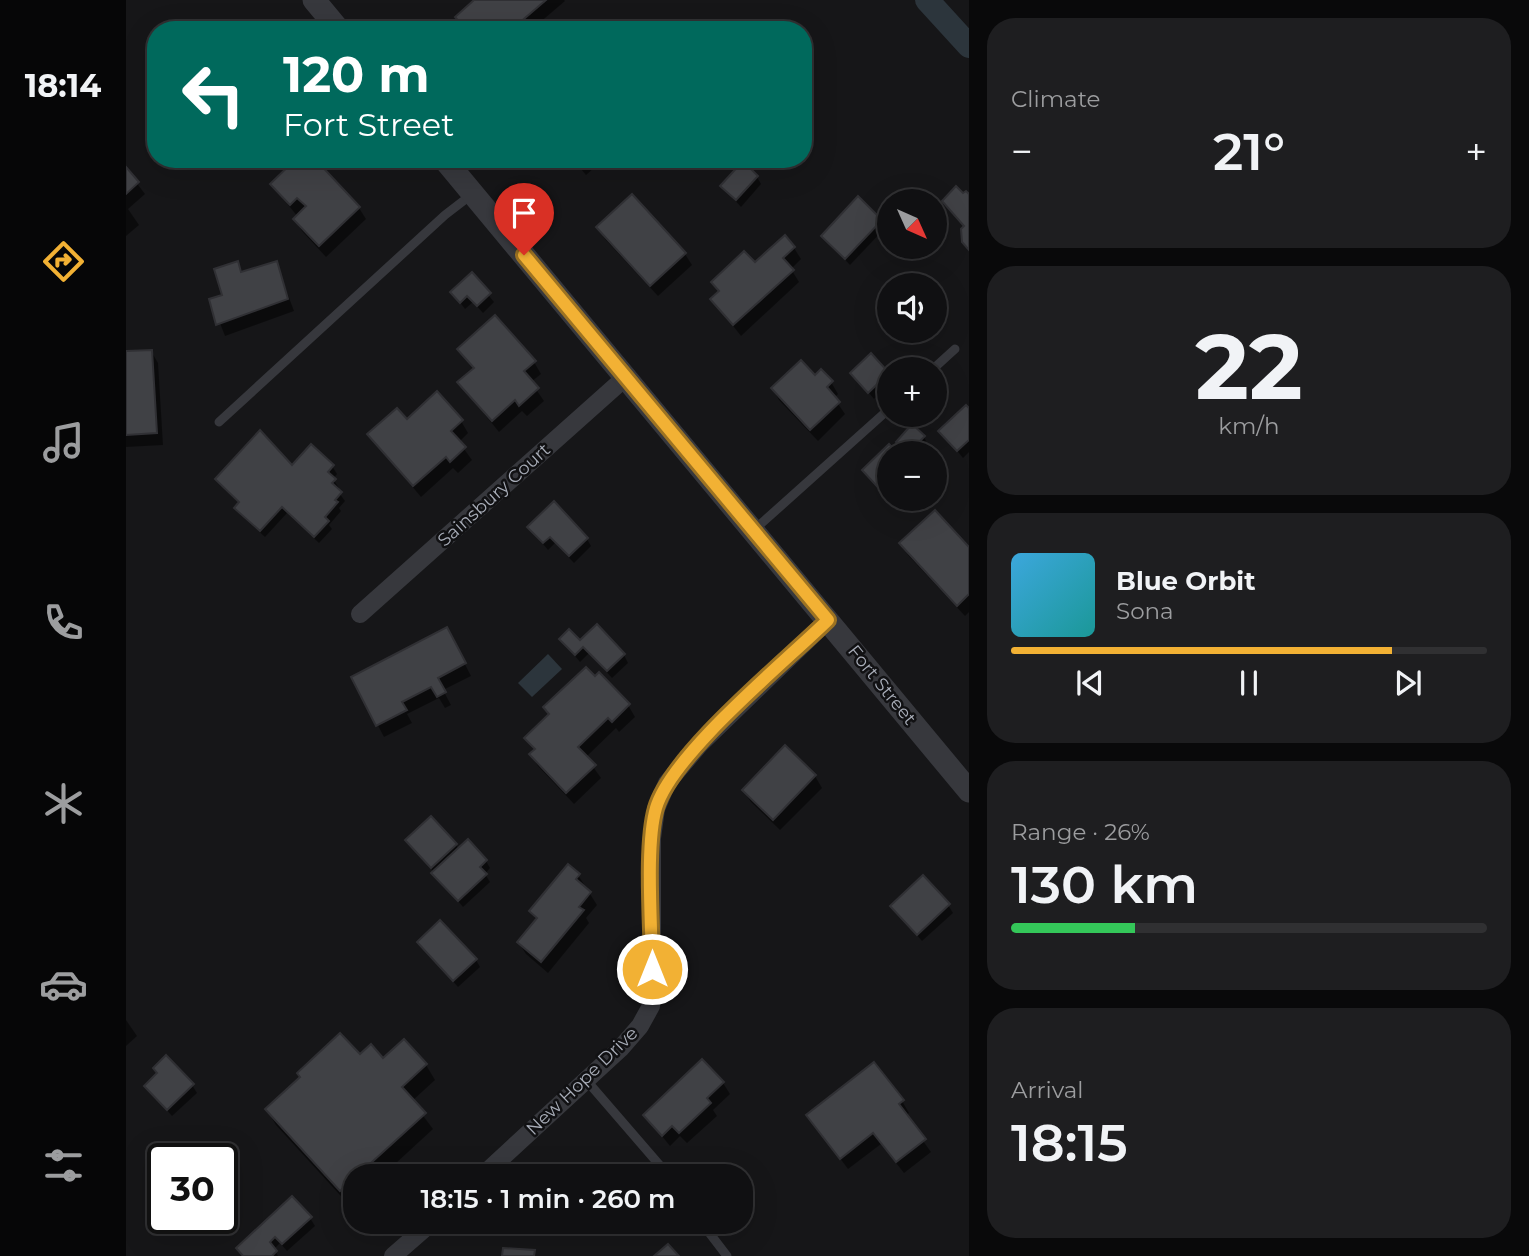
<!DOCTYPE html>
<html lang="en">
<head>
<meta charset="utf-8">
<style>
	:root { --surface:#101012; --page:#1e1e20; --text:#f1f3f6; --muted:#9c9d9f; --line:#303032; --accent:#f2b134 }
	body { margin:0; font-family:Montserrat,sans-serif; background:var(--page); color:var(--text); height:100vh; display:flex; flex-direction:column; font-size:26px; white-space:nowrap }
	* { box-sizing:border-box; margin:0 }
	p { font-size:23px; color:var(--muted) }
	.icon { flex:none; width:38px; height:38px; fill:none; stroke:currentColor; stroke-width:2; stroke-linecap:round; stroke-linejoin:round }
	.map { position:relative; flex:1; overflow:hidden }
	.side { display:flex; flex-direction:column; gap:18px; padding:18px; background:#09090a; width:560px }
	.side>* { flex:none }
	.hud { position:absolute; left:21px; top:21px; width:665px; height:147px; border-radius:28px; box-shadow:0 7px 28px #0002,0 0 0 2px var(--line); background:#00695c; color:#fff; overflow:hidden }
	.needle { width:46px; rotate:135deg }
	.controls { position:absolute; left:751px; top:189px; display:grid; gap:14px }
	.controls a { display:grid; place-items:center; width:70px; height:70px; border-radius:50%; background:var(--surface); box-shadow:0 7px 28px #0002,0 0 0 2px var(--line); font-size:35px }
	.speed { position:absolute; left:21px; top:1143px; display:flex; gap:14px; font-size:35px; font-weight:700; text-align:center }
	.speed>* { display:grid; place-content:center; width:91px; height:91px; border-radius:50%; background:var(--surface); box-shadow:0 7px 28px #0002,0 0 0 2px var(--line); line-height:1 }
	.speed .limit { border:4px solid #111; border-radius:10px; background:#fff; color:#111 }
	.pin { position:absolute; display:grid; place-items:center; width:60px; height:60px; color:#fff; margin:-72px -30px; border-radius:50% 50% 50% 0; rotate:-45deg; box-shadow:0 0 7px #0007 }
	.pin .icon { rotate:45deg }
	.me { position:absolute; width:77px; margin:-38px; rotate:0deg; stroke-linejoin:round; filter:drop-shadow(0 0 5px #0008) }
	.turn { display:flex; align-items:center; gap:24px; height:147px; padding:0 21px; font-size:32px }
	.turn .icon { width:91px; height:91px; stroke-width:2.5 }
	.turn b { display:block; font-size:49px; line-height:60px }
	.big { font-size:52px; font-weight:600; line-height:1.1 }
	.side .tile { flex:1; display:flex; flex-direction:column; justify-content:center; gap:10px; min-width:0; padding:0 24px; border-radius:28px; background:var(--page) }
	.side .dial { align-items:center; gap:0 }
	.dial b { font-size:91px; line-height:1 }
	.song { display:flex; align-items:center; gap:21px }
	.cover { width:84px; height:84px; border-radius:10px; background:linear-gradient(135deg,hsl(200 70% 55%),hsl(180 70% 35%)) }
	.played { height:7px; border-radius:4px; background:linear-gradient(90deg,var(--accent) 80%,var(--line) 80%) }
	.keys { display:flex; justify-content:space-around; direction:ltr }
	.heat { display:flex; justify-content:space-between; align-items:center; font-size:38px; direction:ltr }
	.charge { height:10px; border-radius:5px; background:linear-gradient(90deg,#34c759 26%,var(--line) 0) }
	.trip { position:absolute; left:217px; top:1164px; width:410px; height:70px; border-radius:28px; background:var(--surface); box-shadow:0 7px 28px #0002,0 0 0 2px var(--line); font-weight:600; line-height:70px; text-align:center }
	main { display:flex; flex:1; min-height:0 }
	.dock { display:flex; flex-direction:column; width:126px; justify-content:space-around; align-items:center; background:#060607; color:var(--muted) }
	.dock .icon { width:49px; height:49px }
	.dock .current { color:var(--accent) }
	.dock b { font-size:32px; color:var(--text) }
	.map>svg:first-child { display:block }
</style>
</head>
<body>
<main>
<nav class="dock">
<b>18:14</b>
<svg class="icon current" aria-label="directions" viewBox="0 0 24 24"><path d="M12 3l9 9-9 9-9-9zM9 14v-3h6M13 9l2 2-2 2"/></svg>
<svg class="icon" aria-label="music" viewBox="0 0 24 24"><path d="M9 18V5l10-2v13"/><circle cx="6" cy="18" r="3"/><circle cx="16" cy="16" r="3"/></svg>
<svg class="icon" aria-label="phone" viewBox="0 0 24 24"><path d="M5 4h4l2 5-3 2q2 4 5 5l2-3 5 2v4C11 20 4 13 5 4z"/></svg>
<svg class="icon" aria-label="climate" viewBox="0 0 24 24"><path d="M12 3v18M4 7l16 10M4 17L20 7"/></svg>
<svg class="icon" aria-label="car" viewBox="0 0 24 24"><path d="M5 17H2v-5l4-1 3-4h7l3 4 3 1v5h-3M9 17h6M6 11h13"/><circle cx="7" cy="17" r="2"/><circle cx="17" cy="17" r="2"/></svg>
<svg class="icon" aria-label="filters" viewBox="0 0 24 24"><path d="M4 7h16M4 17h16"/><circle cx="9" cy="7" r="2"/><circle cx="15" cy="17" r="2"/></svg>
</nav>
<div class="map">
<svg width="843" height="1256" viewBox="0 0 843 1256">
	<rect width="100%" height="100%" fill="#161618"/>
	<path fill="#2c353c" d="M422 654 436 669 406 697 392 683Z"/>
	<g fill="#0007">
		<path d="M351 0H438L439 1 405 30H339L331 17Z"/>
		<path d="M447 159H478L460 175Z"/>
		<path d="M0 169 19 194 2 209 13 225 0 236Z"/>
		<path d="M631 177 635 184 615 207 596 186Z"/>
		<path d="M146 185 233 208 240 219 200 257 176 231 169 220 172 217Z"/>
		<path d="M755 221 759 228 724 265 697 236Z"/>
		<path d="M472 227 559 254 566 265 532 296 479 239Z"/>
		<path d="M668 248 675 259 665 269 673 282 615 336 586 299 593 293 587 282Z"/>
		<path d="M111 263 117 273 150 263 168 311 99 336 85 300 98 296Z"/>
		<path d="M346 275 368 302 357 313 347 302 339 309 327 293Z"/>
		<path d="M333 349 408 362 415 374 405 382 418 401 401 416 396 411 373 432 333 383 348 370Z"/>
		<path d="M25 351 32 363 37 445 0 447V353Z"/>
		<path d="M726 373H763V384L748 399Z"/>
		<path d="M689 377 705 382 712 394 708 398 719 414 692 441 653 400 647 389Z"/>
		<path d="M843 411V452L837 458 815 431Z"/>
		<path d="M281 421H335L342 433 333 442 346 460 332 473 327 468 295 497 243 435Z"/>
		<path d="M798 437 802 445 797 450 801 453H780L772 442Z"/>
		<path d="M763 447 769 453H763V501L738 470Z"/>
		<path d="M206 466 211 474 207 479 213 488 211 490 219 501 213 508 215 511 203 525 206 529 193 543 161 513 139 537 115 515 110 508 114 504 91 480 166 468Z"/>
		<path d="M403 527 461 539 465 546 448 563 429 543 422 550Z"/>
		<path d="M776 544 843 549V612L839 616 782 555Z"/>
		<path d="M435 639 498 655 502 663 486 678 463 653 454 662Z"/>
		<path d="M327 641 345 676 317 690 325 705 319 708 313 698 281 714 286 723 258 737 227 678Z"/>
		<path d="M502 705 509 717 493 732 490 728 460 757 475 778 448 804 412 766 405 755 409 751 401 738 424 716 419 708Z"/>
		<path d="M659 748 689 776 696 788 654 830 625 802 618 791Z"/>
		<path d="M281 840 330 845 333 850 360 861 364 868 359 874 364 882 337 907Z"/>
		<path d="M452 875 471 905 460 918 463 923 422 973 400 954 393 943 411 921 405 911Z"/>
		<path d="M822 905 827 913 796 941 766 907Z"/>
		<path d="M293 943 350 960 354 967 332 987Z"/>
		<path d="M0 1020 11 1036 0 1046Z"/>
		<path d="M234 1057 300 1065 309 1080 286 1101 307 1129 256 1176H229V1201L224 1206 150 1125 141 1110Z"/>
		<path d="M597 1083 604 1094 587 1110 591 1116 561 1143 554 1136 544 1146 519 1115Z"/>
		<path d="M66 1085 71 1093 46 1116 20 1086Z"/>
		<path d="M776 1101 783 1113 779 1116 805 1152 778 1173 755 1144 722 1169 682 1115Z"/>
		<path d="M184 1218 189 1226 161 1251 154 1243 148 1249 152 1256H116L112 1248Z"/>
	</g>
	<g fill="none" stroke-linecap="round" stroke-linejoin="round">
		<path stroke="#2c353c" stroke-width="24" d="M801 0 843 46"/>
	</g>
	<g fill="#404145" stroke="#303034" stroke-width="2">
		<path d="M348 0H420L385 30H340L329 17Z"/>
		<path d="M170 159H189L234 207 193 246 167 219 180 206 171 198 164 205 144 184Z"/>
		<path d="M617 161 632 176 610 200 594 186Z"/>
		<path d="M0 167 13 182 0 194Z"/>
		<path d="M830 186 837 193 840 191 843 194V250L836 242 835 229 838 226 816 201Z"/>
		<path d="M506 194 560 253 524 286 470 227Z"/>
		<path d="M732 196 756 220 719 259 695 236Z"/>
		<path d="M659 235 669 247 657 258 668 270 607 325 584 299 593 291 585 282 618 251 629 262Z"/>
		<path d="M112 261 115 272 151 261 162 299 90 325 83 299 96 295 88 269Z"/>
		<path d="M346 272 365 293 351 306 341 296 334 303 324 292Z"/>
		<path d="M369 315 410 361 398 371 413 388 393 406 389 400 366 421 331 382 348 368 331 349Z"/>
		<path d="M26 350 31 433 0 435V351Z"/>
		<path d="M745 353 763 373 742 393 724 373Z"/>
		<path d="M675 360 689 375 695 369 707 381 701 387 714 402 684 430 645 388Z"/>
		<path d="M311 391 337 420 325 431 340 447 324 462 320 457 287 486 241 434 271 408 281 419Z"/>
		<path d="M840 405 843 408V440L831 451 812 431Z"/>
		<path d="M786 424 799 436 792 443 804 453H782L770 442Z"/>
		<path d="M134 430 166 465 185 444 208 465 202 472 210 479 206 483 216 492 209 500 212 502 199 517 203 521 188 537 156 507 134 531 108 508 113 502 89 479Z"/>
		<path d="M763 444 772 453H763V490L758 494 736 470Z"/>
		<path d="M428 501 462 538 443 556 424 537 417 543 401 527Z"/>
		<path d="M809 510 843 547V594L831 606 773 543Z"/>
		<path d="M471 624 499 654 481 671 457 647 449 655 433 639 443 629 454 640Z"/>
		<path d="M321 627 340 663 312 678 320 692 311 697 305 687 276 702 281 710 250 726 225 677Z"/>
		<path d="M460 667 469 676 473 672 504 704 486 722 482 718 452 747 470 765 440 793 403 754 409 749 398 738 423 714 417 707Z"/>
		<path d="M659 745 690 775 647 820 616 790Z"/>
		<path d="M305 816 331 844 305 868 279 840Z"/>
		<path d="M342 839 361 860 354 867 361 874 332 901 305 873Z"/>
		<path d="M442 864 454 874 450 879 465 892 453 907 458 910 415 962 391 942 411 918 403 911Z"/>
		<path d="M797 875 824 904 791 935 764 906Z"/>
		<path d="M314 920 351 959 327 981 291 942Z"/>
		<path d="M214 1033 234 1054 245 1044 257 1058 278 1039 301 1064 276 1087 300 1113 214 1191 139 1109 174 1077 171 1073Z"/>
		<path d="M40 1055 68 1084 41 1110 18 1086 31 1073 27 1068Z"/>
		<path d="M576 1059 598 1082 581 1098 585 1103 553 1133 546 1126 536 1136 517 1115Z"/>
		<path d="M748 1062 778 1100 773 1104 800 1139 770 1162 747 1133 714 1159 680 1115Z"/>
		<path d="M166 1196 186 1217 156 1244 149 1237 144 1242 151 1251 146 1256H117L110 1248Z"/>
		<path d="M542 1244 553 1256H528Z"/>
		<path d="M377 1248 409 1250 408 1256H376Z"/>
	</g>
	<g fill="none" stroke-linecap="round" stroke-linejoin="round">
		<g stroke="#37383d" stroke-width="9">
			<path d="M807 369 829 349"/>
			<path d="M93 422 319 215 345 195"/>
			<path d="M628 530 763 409"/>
			<path d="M461 1081 543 1176"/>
			<path d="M575 1222 601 1256"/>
		</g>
		<g stroke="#37383d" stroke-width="18">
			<path d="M234 614 501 376"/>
			<path d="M356 1176 494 1049 514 1026 525 1006 526 989V838L530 809 541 783 574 744 702 620"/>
			<path d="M267 1256 306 1222"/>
		</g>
		<g stroke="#37383d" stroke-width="23">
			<path d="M188 0 213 30"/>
			<path d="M318 159 843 791"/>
		</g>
	</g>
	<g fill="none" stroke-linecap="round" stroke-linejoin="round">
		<defs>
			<path id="route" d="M398 255 702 620C658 663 546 754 530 808 519 846 526 927 526 969"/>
		</defs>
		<use href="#route" stroke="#9d7322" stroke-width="18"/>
		<use href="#route" stroke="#f2b134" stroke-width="12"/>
	</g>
	<g text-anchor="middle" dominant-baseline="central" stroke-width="5" stroke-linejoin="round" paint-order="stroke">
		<g font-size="18" fill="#a8adb8" stroke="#111113">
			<text transform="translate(368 495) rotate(-42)">Sainsbury Court</text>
			<text transform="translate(756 685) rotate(51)">Fort Street</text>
			<text transform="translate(456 1081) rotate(-44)">New Hope Drive</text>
		</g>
	</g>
</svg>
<div class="controls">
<a><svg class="needle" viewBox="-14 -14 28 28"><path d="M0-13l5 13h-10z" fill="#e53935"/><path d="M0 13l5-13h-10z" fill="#9c9d9f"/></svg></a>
<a><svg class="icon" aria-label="sound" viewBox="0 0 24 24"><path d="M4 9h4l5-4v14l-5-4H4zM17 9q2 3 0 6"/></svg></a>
<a>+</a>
<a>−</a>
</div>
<div class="speed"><div class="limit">30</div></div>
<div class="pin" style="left:398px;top:255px;background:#d93025"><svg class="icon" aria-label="arrive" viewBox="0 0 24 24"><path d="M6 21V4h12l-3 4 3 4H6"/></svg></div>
<svg class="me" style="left:526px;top:969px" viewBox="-20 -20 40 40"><circle r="17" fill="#f2b134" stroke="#fff" stroke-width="3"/><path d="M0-11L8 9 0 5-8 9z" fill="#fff"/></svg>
<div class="trip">18:15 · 1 min · 260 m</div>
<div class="hud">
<div class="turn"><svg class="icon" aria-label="left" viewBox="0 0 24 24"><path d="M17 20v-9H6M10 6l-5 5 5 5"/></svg><div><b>120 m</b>Fort Street</div></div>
</div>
</div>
<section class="side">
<div class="tile"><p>Climate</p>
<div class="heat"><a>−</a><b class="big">21°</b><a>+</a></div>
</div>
<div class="tile dial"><b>22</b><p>km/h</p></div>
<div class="tile">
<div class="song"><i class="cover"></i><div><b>Blue Orbit</b><p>Sona</p></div></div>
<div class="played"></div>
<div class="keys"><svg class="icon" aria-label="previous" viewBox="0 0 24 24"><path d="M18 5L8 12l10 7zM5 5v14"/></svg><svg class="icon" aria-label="pause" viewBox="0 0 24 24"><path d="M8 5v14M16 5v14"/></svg><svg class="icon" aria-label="next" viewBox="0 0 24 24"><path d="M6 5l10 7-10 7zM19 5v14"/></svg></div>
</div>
<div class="tile"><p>Range · 26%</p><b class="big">130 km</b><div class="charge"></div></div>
<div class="tile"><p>Arrival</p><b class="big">18:15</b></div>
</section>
</main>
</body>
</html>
